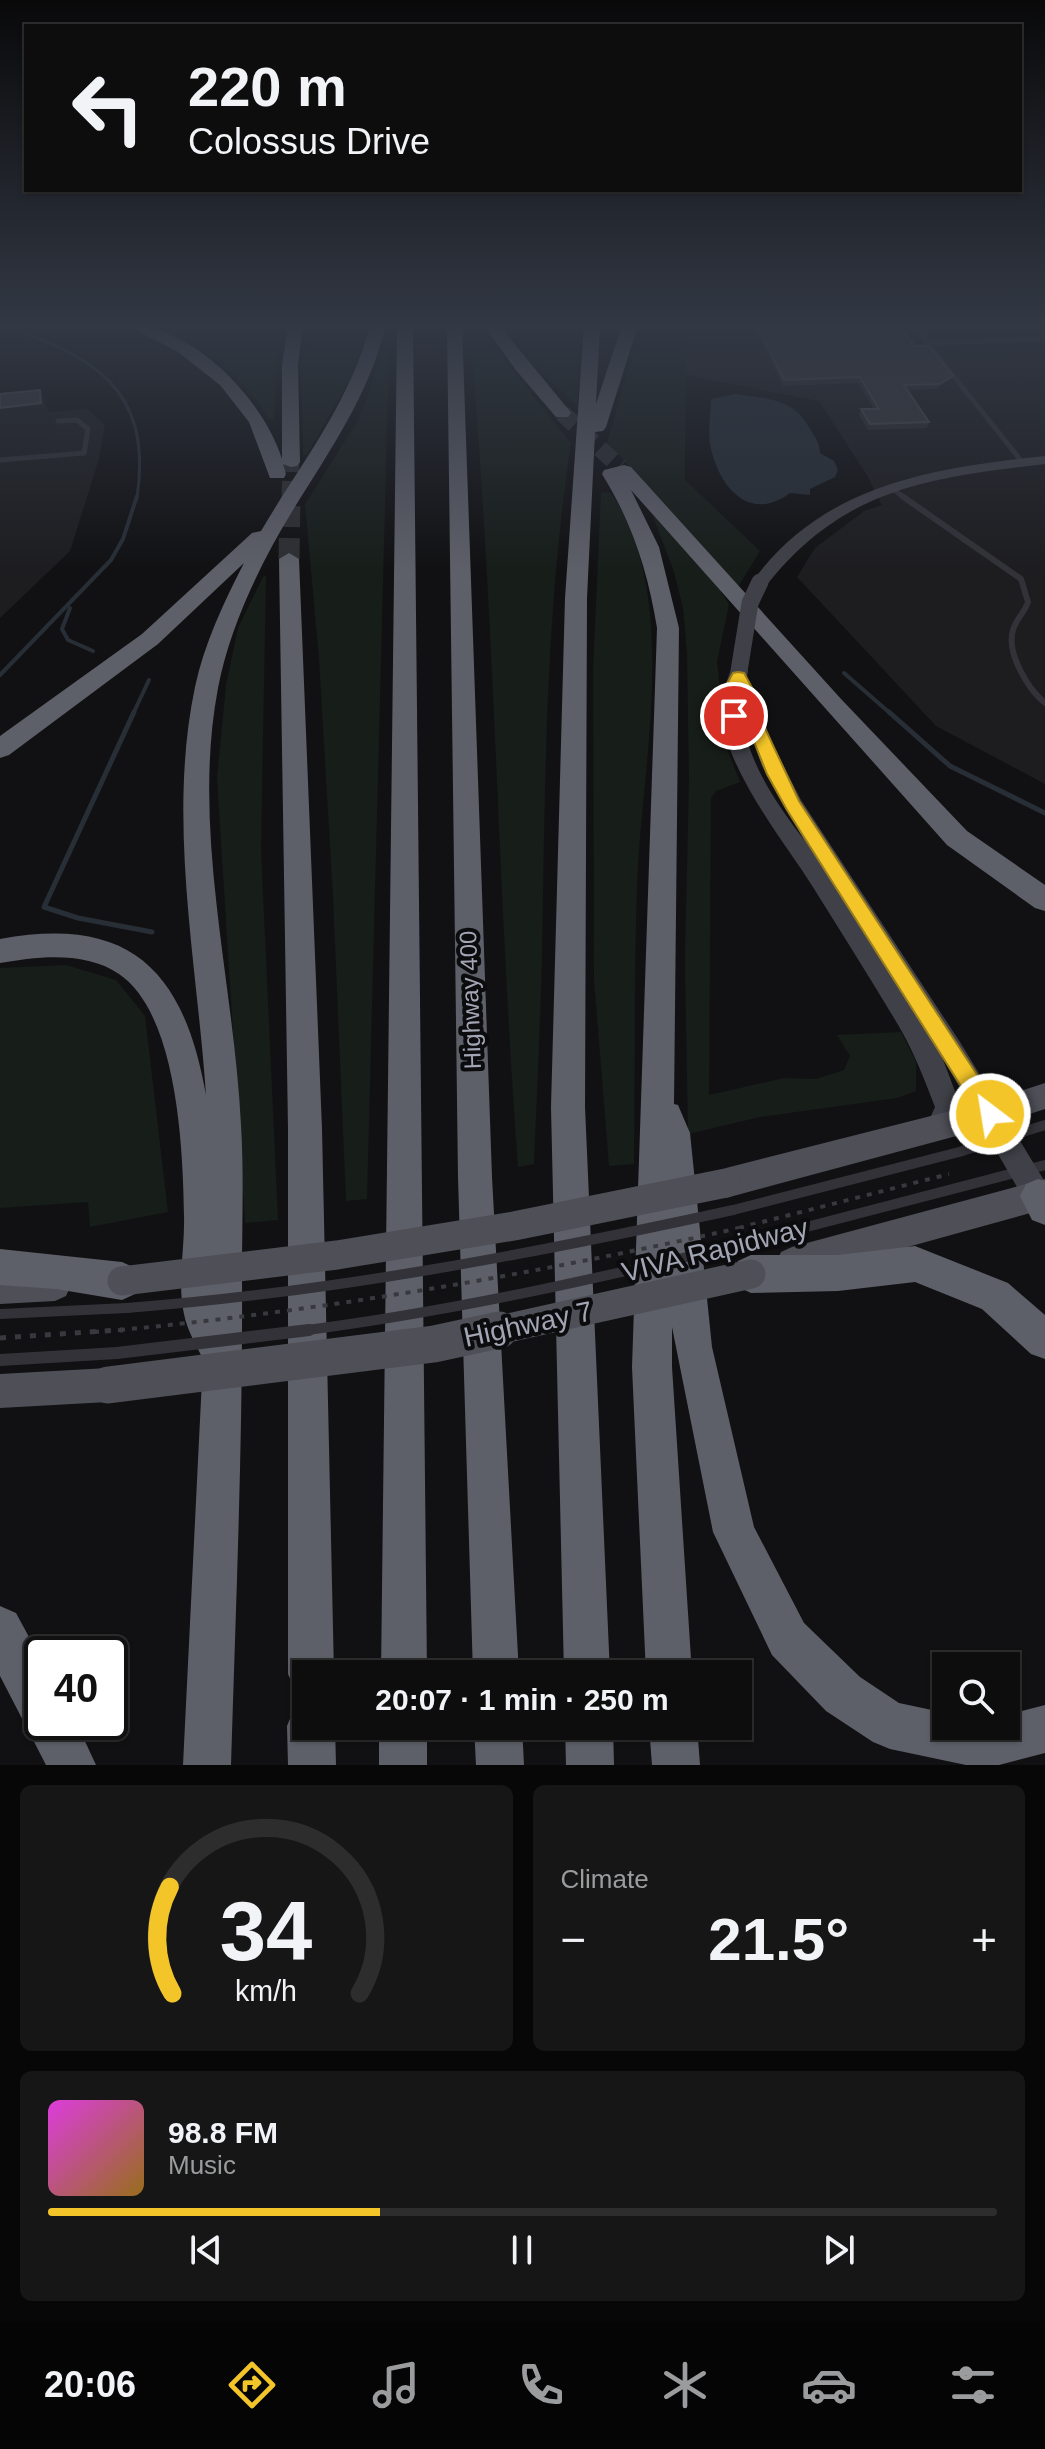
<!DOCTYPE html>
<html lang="en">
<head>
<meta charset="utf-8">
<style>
	:root { --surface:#0d0d0e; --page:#161617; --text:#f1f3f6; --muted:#9a9c9e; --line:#2d2d2e; --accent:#f3c529 }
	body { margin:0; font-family:Helvetica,sans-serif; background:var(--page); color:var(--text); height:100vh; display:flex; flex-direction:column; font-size:30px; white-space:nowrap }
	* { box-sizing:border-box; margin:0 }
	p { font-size:26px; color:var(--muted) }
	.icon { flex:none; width:44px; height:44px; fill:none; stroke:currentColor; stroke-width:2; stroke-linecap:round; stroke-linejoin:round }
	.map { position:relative; height:1765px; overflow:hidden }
	.details { display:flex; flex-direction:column; gap:20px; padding:20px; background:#070708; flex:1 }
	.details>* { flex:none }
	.banner { position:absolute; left:24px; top:24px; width:998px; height:168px; border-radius:0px; box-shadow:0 2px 6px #0004,0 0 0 2px var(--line); background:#0d0d0e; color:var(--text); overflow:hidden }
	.controls { position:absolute; left:932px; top:1652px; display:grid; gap:16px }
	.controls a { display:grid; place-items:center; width:88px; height:88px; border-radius:0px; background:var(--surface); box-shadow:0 2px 6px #0004,0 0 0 2px var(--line); font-size:40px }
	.speed { position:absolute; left:24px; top:1636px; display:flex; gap:16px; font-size:40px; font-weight:700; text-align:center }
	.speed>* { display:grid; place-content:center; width:104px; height:104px; border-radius:50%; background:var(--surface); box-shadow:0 2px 6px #0004,0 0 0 2px var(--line); line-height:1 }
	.speed .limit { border:4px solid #111; border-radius:12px; background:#fff; color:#111 }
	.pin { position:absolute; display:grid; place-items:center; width:68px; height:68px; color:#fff; margin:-34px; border:4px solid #fff; border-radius:50%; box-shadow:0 2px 8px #0007 }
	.me { position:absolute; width:88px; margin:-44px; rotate:329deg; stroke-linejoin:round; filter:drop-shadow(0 0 6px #0008) }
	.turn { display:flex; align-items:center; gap:28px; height:168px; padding:0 32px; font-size:36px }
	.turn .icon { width:104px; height:104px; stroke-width:2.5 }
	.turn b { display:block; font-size:56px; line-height:68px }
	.big { font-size:60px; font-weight:700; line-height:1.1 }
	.details .tile { flex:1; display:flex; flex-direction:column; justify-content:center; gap:12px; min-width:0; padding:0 28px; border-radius:12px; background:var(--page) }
	.details .dial { align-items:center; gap:0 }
	.dial svg { height:208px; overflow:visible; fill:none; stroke:var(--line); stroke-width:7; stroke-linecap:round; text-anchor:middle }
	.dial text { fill:var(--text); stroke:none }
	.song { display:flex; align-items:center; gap:24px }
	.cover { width:96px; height:96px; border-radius:12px; background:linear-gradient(135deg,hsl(300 70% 55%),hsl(40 70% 35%)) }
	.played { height:8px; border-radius:4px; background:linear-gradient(90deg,var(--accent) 35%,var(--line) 35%) }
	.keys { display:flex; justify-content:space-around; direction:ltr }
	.heat { display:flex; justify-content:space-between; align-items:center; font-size:44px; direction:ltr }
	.details .tiles { flex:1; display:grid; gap:20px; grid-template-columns:1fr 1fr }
	.tile:last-child { grid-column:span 2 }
	.trip { position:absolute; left:292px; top:1660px; width:460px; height:80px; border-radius:0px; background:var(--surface); box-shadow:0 2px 6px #0004,0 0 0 2px var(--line); font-weight:700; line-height:80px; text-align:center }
	.menu { display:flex; height:128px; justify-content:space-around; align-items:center; background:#050506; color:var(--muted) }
	.menu .icon { width:56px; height:56px }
	.menu .current { color:var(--accent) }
	.menu b { font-size:36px; color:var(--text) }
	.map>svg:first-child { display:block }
</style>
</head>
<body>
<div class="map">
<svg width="1045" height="1765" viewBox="0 0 1045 1765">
	<rect width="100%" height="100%" fill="#111113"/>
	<g fill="#1d1d20">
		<path d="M690 325H1045V784L936 726 797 577 815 548 864 511 882 505 868 477 819 401 685 375 686 328Z"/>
		<path d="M87 409 105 425 99 459 70 551 0 618V416Z"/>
	</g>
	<g fill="#171d19">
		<path d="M150 325H282L277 357 274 419H268C244 372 196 345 150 325Z"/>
		<path d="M308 325H368L351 377 307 455H303L301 360Z"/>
		<path d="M469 325H480L497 351 571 443C545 614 545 785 542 958 540 1026 537 1095 534 1164L518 1167C497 886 495 605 469 325Z"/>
		<path d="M503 325H580L577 406 548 379Z"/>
		<path d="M642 325H690L686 328 685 480 760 551 738 587 607 442Z"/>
		<path d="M387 334 389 352 367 1199 346 1201 333 896 319 659 305 504 357 422 370 391Z"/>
		<path d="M601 492 611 493C682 597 641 768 637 885 634 978 635 1071 634 1164L609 1166 594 979 593 671Z"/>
		<path d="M652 514 717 586 729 604 717 662 727 749 740 782 716 791 711 798 709 1095 784 1078 816 1079 844 1070 850 1056 837 1035 901 1032 916 1062V1091L897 1098 760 1117 688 1134 685 959 689 779 687 653 683 608 674 572Z"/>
		<path d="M266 576 261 849 278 1220 245 1223 217 778 226 685 238 628 263 577Z"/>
		<path d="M66 965 116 980 145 1016 168 1212 90 1227 88 1202 0 1208V968Z"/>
	</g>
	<path fill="#272e36" d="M736 394C769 400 793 397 810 429 815 437 820 443 820 453L834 461 838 470 835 477 810 489V495L790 493C750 523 720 488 711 449 707 434 711 414 711 399Z"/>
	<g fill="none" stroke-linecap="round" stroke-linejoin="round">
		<path stroke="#272e36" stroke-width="3" d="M0 325C94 356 153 388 137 498"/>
		<g stroke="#272e36" stroke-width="4">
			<path d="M70 608 62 629 68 640 93 651"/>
			<path d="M844 673 891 714"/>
			<path d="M0 675 111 560 123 539 137 496"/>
			<path d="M133 714 149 680"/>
		</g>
		<g stroke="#272e36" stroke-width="5">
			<path d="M134 712 44 907 78 918 152 932"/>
			<path d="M889 712 950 766 1045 813"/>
		</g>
		<g stroke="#2e2f33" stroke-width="17" stroke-dasharray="17 9" stroke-linecap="butt">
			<path d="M562 413 620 467"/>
			<path d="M290 498 291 462"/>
		</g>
		<path stroke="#2e2f33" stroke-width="21" stroke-dasharray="21 11" stroke-linecap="butt" d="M289 559 290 496"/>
		<g stroke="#38393f" stroke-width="4" stroke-dasharray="5 7" stroke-linecap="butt">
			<path d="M739 1228 949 1174"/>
			<path d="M94 1332 120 1330"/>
		</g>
		<path stroke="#38393f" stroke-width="5" stroke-dasharray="6 9" stroke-linecap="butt" d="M0 1338 120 1330"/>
		<g stroke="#323238" stroke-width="5">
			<path d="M913 325 1023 463"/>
			<path d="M927 343 1045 339"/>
			<path d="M0 460 84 453 88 429 77 420 58 421"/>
			<path d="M890 487 905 498"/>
		</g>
		<path stroke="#323238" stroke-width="6" d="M902 496 1021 579 1028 602C1025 612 1016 619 1013 630 1006 653 1028 689 1045 703"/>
		<g stroke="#323238" stroke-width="10">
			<path d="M733 1210 959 1152 1045 1125"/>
			<path d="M741 1244 1045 1165"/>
			<path d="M0 1314 127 1308"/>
		</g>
		<path stroke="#323238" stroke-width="12" d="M0 1360 117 1353"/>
		<g fill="#404148" fill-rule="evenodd">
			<path d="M1045 456V464C928 478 843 488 766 586L760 587 752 582C823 484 932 468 1045 456Z"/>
			<path d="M739 665 748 671 747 676 773 745 801 800 960 1042 1045 1182V1207L1038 1210 1028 1206 942 1057 961 1107 948 1136 939 1140 930 1136 926 1127 935 1107C923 1076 912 1047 894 1018 867 973 839 929 811 884 783 839 700 739 726 683 730 674 729 668 739 665ZM742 711 762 766 804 840C776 803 745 759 742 711Z"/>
		</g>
		<g fill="#4e4f57" fill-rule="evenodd">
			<path d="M1045 1083V1109L990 1127 726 1198 715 1193 711 1183 715 1173 726 1168 990 1101Z"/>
			<path d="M1045 1179V1209L792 1279 781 1274 776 1263 781 1252 792 1247Z"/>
			<path d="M55 1269 66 1274 71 1285 66 1296 55 1301 0 1304V1272Z"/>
			<path d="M108 1368 120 1373 125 1385 120 1397 108 1402 0 1408V1374Z"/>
		</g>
		<g fill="#5e6069" fill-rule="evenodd">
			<path d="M127 325C193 325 263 399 282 459V365L288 325H303L298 365 300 462 297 466 291 467 283 464 286 474 284 478H270L249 422 220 385 178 352Z"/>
			<path d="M370 325H386C369 395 330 450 293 510 260 564 230 626 218 688 191 831 234 981 241 1125 244 1175 242 1224 242 1274 243 1438 236 1601 231 1765H183L203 1359C196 1345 187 1330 184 1314 177 1283 185 1248 184 1216 183 1151 178 1014 119 974 86 951 38 956 0 963V939C131 915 184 971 206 1095 197 962 167 820 195 687 204 644 224 602 244 563L158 644 9 755 0 758V736L142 634 252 533 261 531C301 463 350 403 370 325Z"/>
			<path d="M397 325H413L427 1674H381Z"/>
			<path d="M447 325H462L492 1177 519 1674H473L458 1177Z"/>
			<path d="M484 325H499L568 409 571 413 568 417H556L515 369Z"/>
			<path d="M584 325H600L596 404 622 325H638L606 427 603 431 595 432 587 598 585 1107 610 1674H564L551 1107 565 598Z"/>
			<path d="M624 465 631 467 842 700 967 831 1045 885V911L1035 908 947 845 631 490 659 547 679 628 674 1104 678 1105 690 1133 712 1347 754 1527 804 1623 860 1677 899 1703 946 1713V1726H1006V1715L1045 1705V1753L999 1765H966L890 1749 873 1742 826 1711 772 1655 713 1532 672 1327V1367L692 1674H646L632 1367 657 628C648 572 632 522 602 474L604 470Z"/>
			<path d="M289 553 299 559 322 1129 334 1674H306V1695L295 1690 288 1674V1129L279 559Z"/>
			<path d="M1038 1179 1045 1181V1225L1032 1220 1020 1196 1026 1184Z"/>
			<path d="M915 1246 1008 1283 1045 1315V1359L1031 1354 982 1309 915 1282 838 1291 751 1293 738 1287 732 1274 738 1261 751 1255H838Z"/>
			<path d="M0 1249 122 1262 135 1268 141 1281 135 1294 122 1300 56 1289 0 1285Z"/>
			<path d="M0 1606 16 1613 42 1661V1722H76L96 1765H46L0 1676Z"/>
			<path d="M306 1704V1726H335L336 1765H288L287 1726 294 1709Z"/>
			<rect x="379" y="1726" width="48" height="39"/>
			<path d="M474 1726H522L524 1765H476Z"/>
			<path d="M565 1726H613L614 1765H566Z"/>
			<path d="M649 1726H697L700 1765H652Z"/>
		</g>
		<path stroke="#38393f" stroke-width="4" stroke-dasharray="5 7" stroke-linecap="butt" d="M120 1330C329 1310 534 1274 739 1228"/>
		<path stroke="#38393f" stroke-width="5" stroke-dasharray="6 9" stroke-linecap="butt" d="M120 1330H123"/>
		<g stroke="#323238" stroke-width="10">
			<path d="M127 1308C332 1292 532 1254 733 1210"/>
			<path d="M292 1332C444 1313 592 1280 741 1244"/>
		</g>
		<path stroke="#323238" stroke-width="12" d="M117 1353 309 1330"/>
		<path stroke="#404148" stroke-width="17" d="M739 671 750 603 760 582"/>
		<g stroke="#4e4f57" stroke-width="29">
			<path d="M122 1281 337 1255 514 1226 726 1183"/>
			<path d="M490 1332 751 1274"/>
		</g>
		<path stroke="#4e4f57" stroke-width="37" d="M108 1385 434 1344 499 1330"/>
	</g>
	<path fill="#2d2d31" d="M753 325H899L915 346 953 376 951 382 938 389 908 390 929 422 927 428 868 430 859 415 861 409H874L858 383 783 386Z"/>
	<g fill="#1c1c1f">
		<path d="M953 376 951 382 938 389 940 384Z"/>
		<path d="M40 390 54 424 55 437 0 445V408Z"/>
	</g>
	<g fill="#393a3f" stroke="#4a4b51" stroke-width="2">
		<path d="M757 325H899L915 346H929L953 376 940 384 904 385 929 422 870 424 861 409H879L860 377 784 380Z"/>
		<path d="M40 390 41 403 0 408V394Z"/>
	</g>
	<linearGradient id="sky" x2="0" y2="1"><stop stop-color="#09090a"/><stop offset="0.57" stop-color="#323844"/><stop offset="1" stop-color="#323844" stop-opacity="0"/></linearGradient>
	<rect width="1045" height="572" fill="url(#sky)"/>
	<path fill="#f3c529" stroke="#9e801b" stroke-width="2" d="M738 672 744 673 755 693 763 724 799 801 998 1107 1001 1114 998 1121 990 1124 983 1121 787 810 767 774 747 724 739 690 742 716 734 722 726 716 723 691 733 673Z"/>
	<g text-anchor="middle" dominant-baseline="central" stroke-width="8" stroke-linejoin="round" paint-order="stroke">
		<g font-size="24" fill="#a2a6b4" stroke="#0c0c0e">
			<text transform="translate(470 1000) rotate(-92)">Highway 400</text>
		</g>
		<g font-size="28" fill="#a2a6b4" stroke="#0c0c0e">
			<text transform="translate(715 1250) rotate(-14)">VIVA Rapidway</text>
			<text transform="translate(528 1324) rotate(-12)">Highway 7</text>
		</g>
	</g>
</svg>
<div class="controls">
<a><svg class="icon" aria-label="search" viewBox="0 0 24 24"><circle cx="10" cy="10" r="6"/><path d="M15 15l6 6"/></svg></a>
</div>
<div class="speed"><div class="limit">40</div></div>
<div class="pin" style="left:734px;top:716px;background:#d93025"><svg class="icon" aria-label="arrive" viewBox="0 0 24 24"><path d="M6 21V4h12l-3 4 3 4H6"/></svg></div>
<svg class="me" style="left:990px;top:1114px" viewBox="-20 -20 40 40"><circle r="17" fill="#f3c529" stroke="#fff" stroke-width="3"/><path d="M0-11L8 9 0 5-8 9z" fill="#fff"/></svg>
<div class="trip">20:07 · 1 min · 250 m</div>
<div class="banner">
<div class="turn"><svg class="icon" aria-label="left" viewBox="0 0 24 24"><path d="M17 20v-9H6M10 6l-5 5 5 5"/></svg><div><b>220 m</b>Colossus Drive</div></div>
</div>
</div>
<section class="details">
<div class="tiles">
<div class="tile dial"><svg viewBox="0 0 100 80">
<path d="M14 69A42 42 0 1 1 86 69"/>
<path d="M14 69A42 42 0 0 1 13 28" stroke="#f3c529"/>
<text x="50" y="56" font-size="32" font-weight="700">34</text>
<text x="50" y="72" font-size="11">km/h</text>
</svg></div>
<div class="tile"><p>Climate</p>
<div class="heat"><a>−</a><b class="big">21.5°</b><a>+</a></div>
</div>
<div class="tile">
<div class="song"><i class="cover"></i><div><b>98.8 FM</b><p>Music</p></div></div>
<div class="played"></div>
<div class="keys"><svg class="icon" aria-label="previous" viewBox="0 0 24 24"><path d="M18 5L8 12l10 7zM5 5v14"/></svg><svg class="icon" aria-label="pause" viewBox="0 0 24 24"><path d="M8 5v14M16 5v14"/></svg><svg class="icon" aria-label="next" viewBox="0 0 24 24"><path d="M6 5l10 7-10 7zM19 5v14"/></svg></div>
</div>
</div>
</section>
<nav class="menu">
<b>20:06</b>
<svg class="icon current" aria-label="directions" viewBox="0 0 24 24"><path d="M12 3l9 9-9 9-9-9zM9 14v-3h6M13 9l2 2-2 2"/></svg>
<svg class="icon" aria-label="music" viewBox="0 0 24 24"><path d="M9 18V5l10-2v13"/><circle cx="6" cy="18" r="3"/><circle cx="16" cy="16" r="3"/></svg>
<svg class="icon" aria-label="phone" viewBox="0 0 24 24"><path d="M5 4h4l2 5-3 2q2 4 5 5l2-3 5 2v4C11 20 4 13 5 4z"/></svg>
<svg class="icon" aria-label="climate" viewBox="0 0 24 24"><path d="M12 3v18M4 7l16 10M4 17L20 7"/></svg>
<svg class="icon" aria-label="car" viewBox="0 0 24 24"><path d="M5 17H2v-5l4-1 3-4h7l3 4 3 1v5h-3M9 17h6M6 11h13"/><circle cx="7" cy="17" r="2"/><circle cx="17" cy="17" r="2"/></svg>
<svg class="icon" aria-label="filters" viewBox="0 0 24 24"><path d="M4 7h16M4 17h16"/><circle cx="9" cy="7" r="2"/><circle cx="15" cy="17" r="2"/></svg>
</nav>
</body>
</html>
